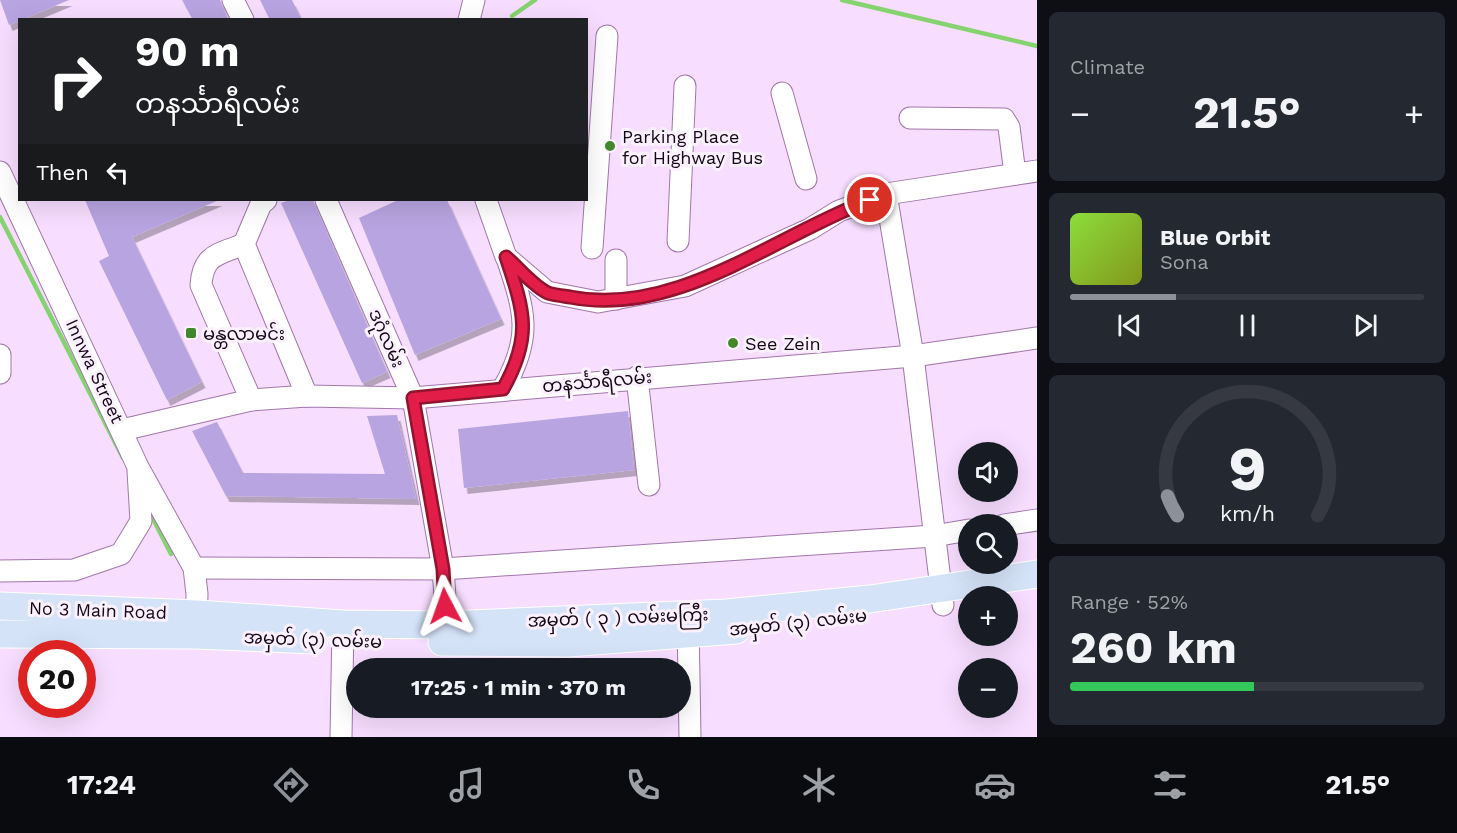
<!DOCTYPE html>
<html lang="en">
<head>
<meta charset="utf-8">
<style>
	:root { --surface:#171b24; --page:#242831; --text:#f1f3f6; --muted:#9ea1a6; --line:#363941; --accent:#8c9099 }
	body { margin:0; font-family:"Work Sans","Noto Sans Myanmar",sans-serif; background:var(--page); color:var(--text); height:100vh; display:flex; flex-direction:column; font-size:22px; white-space:nowrap }
	* { box-sizing:border-box; margin:0 }
	p { font-size:20px; color:var(--muted) }
	.icon { flex:none; width:33px; height:33px; fill:none; stroke:currentColor; stroke-width:2; stroke-linecap:round; stroke-linejoin:round }
	.map { position:relative; flex:1; overflow:hidden }
	.panel { display:flex; flex-direction:column; gap:12px; padding:12px; background:#0d0f14; width:420px }
	.panel>* { flex:none }
	.top-card { position:absolute; left:18px; top:18px; width:570px; height:183px; border-radius:0px; box-shadow:0 6px 24px #0002; background:#202124; color:#fff; overflow:hidden }
	.controls { position:absolute; left:958px; top:442px; display:grid; gap:12px }
	.controls a { display:grid; place-items:center; width:60px; height:60px; border-radius:50%; background:var(--surface); box-shadow:0 6px 24px #0002; font-size:30px }
	.speed { position:absolute; left:18px; top:640px; display:flex; gap:12px; font-size:30px; font-weight:700; text-align:center }
	.speed>* { display:grid; place-content:center; width:78px; height:78px; border-radius:50%; background:var(--surface); box-shadow:0 6px 24px #0002; line-height:1 }
	.speed .limit { border:9px solid #d22; background:#fff; color:#111 }
	.pin { position:absolute; display:grid; place-items:center; width:51px; height:51px; color:#fff; margin:-26px; border:3px solid #fff; border-radius:50%; box-shadow:0 2px 6px #0007 }
	.me { position:absolute; width:66px; margin:-33px; rotate:356deg; stroke-linejoin:round; filter:drop-shadow(0 0 4px #0008) }
	.turn { display:flex; align-items:center; gap:21px; height:126px; padding:0 18px; font-size:27px }
	.turn .icon { width:78px; height:78px; stroke-width:2.5 }
	.turn b { display:block; font-size:42px; line-height:51px }
	.then { display:flex; align-items:center; height:57px; padding:0 18px; background:#0003; gap:12px; font-size:22px }
	.big { font-size:45px; font-weight:700; line-height:1.1 }
	.panel .card { flex:1; display:flex; flex-direction:column; justify-content:center; gap:9px; min-width:0; padding:0 21px; border-radius:9px; background:var(--page) }
	.panel .dial { align-items:center; gap:0 }
	.dial svg { height:156px; overflow:visible; fill:none; stroke:var(--line); stroke-width:7; stroke-linecap:round; text-anchor:middle }
	.dial text { fill:var(--text); stroke:none }
	.song { display:flex; align-items:center; gap:18px }
	.cover { width:72px; height:72px; border-radius:9px; background:linear-gradient(135deg,hsl(90 70% 55%),hsl(70 70% 35%)) }
	.played { height:6px; border-radius:3px; background:linear-gradient(90deg,var(--accent) 30%,var(--line) 30%) }
	.keys { display:flex; justify-content:space-around; direction:ltr }
	.heat { display:flex; justify-content:space-between; align-items:center; font-size:33px; direction:ltr }
	.charge { height:9px; border-radius:4px; background:linear-gradient(90deg,#34c759 52%,var(--line) 0) }
	.trip { position:absolute; left:346px; top:658px; width:345px; height:60px; border-radius:30px; background:var(--surface); box-shadow:0 6px 24px #0002; font-weight:700; line-height:60px; text-align:center }
	.dock { display:flex; height:96px; justify-content:space-around; align-items:center; background:#090b0e; color:var(--muted) }
	.dock .icon { width:42px; height:42px }
	.dock .active { color:var(--accent) }
	.dock b { font-size:27px; color:var(--text) }
	main { display:flex; flex:1; min-height:0 }
	.map>svg:first-child { display:block }
</style>
</head>
<body>
<main>
<div class="map">
<svg width="1037" height="737" viewBox="0 0 1037 737">
	<defs>
		<filter id="shadow"><feDropShadow dx="3.5" dy="6" stdDeviation="0" flood-color="#0004"/></filter>
	</defs>
	<rect width="100%" height="100%" fill="#f7ddff"/>
	<g fill="none" stroke-linecap="round" stroke-linejoin="round">
		<g stroke="#85d36e" stroke-width="4.5">
			<path d="M842 0 1037 46"/>
			<path d="M512 16 535 0"/>
			<path d="M0 217 123 458"/>
			<path d="M149 511 171 554"/>
		</g>
	</g>
	<g fill="#b8a4e1" filter="url(#shadow)">
		<path d="M0 0H69L9 25Z"/>
		<path d="M182 0H220L228 20H193Z"/>
		<path d="M260 0H292L302 20H270Z"/>
		<path d="M85 200H219L132 237 202 382 167 400 99 261 109 256Z"/>
		<path d="M290 200H313L387 372 362 383 281 203Z"/>
		<path d="M398 200H447L501 319 415 355 359 218Z"/>
		<path d="M628 411 634 470 464 488 458 429Z"/>
		<path d="M397 415 416 499 226 496 192 431 217 422 243 473 385 474 367 416Z"/>
	</g>
	<g fill="none" stroke-linecap="round" stroke-linejoin="round">
		<defs>
			<g id="minor">
				<path d="M233 0 243 20"/>
				<path d="M469 20 474 0"/>
				<path d="M782 93 806 179"/>
				<path d="M910 118 1004 119 1009 127 1015 174"/>
				<path d="M0 172 138 467 194 568 197 594 196 627"/>
				<path d="M886 194 913 356 943 605"/>
				<path d="M326 200 413 398 443 569 447 625"/>
				<path d="M486 200 506 257 547 292 598 302 685 286 810 229 839 211 886 194 1037 171"/>
				<path d="M678 241 685 86"/>
				<path d="M244 244 261 204 266 200"/>
				<path d="M592 248 607 36"/>
				<path d="M616 260V299"/>
				<path d="M0 355V373"/>
				<path d="M637 377 649 485"/>
				<path d="M503 389C533 337 525 312 507 258"/>
				<path d="M251 400 201 285C203 254 218 255 244 244L307 396"/>
				<path d="M122 430 251 400 307 396 413 398 913 356 1037 338"/>
				<path d="M1004 525 1037 520"/>
				<path d="M194 568 443 569 934 536 969 530"/>
				<path d="M0 571 74 570 121 554 141 521 138 471"/>
				<path d="M688 621 690 737"/>
				<path d="M341 737 343 624"/>
			</g>
			<g id="major">
				<path d="M0 606 197 614 343 624 447 625 726 613 870 599 1037 574"/>
				<path d="M0 634 195 635 314 640"/>
				<path d="M442 642 568 643 736 630"/>
			</g>
		</defs>
		<use href="#minor" stroke="#a077ab" stroke-width="23"/>
		<use href="#major" stroke="#fff" stroke-width="29"/>
		<use href="#minor" stroke="#fff" stroke-width="21"/>
		<use href="#major" stroke="#d5e3f8" stroke-width="27"/>
	</g>
	<g fill="none" stroke-linecap="round" stroke-linejoin="round">
		<defs>
			<path id="route" d="M445 606 443 569 413 398 503 389C533 336 524 311 506 257 518 267 533 286 548 293 554 295 563 296 570 297 676 318 776 235 870 200"/>
		</defs>
		<use href="#route" stroke="#92132f" stroke-width="15"/>
		<use href="#route" stroke="#e11d48" stroke-width="10"/>
	</g>
	<g fill="#42872b" stroke="#faf1fd" stroke-width="2">
		<circle cx="610" cy="146" r="6"/>
		<rect x="185" y="327" width="12" height="12" rx="3"/>
		<circle cx="733" cy="343" r="6"/>
	</g>
	<g text-anchor="middle" dominant-baseline="central" stroke-width="6" stroke-linejoin="round" paint-order="stroke">
		<g font-size="18" fill="#140618" stroke="#faf1fd" text-anchor="start">
			<text x="622" y="136">Parking Place<tspan x="622" dy="21">for Highway Bus</tspan></text>
			<text x="203" y="333">မန္တလာမင်း</text>
			<text x="745" y="343">See Zein</text>
		</g>
		<g font-size="18" fill="#140618" stroke="#faf1fd">
			<text transform="translate(387 338) rotate(66)">ဒဂုံလမ်း</text>
			<text transform="translate(95 371) rotate(65)">Innwa Street</text>
			<text transform="translate(597 381) rotate(-5)">တနင်္သာရီလမ်း</text>
			<text transform="translate(98 610) rotate(2)">No 3 Main Road</text>
			<text transform="translate(618 617) rotate(-2)">အမှတ် ( ၃ ) လမ်းမကြီး</text>
			<text transform="translate(798 622) rotate(-6)">အမှတ် (၃) လမ်းမ</text>
			<text transform="translate(313 639) rotate(2)">အမှတ် (၃) လမ်းမ</text>
		</g>
	</g>
</svg>
<div class="controls">
<a><svg class="icon" aria-label="sound" viewBox="0 0 24 24"><path d="M4 9h4l5-4v14l-5-4H4zM17 9q2 3 0 6"/></svg></a>
<a><svg class="icon" aria-label="search" viewBox="0 0 24 24"><circle cx="10" cy="10" r="6"/><path d="M15 15l6 6"/></svg></a>
<a>+</a>
<a>−</a>
</div>
<div class="speed"><div class="limit">20</div></div>
<div class="pin" style="left:870px;top:200px;background:#d93025"><svg class="icon" aria-label="arrive" viewBox="0 0 24 24"><path d="M6 21V4h12l-3 4 3 4H6"/></svg></div>
<svg class="me" style="left:445px;top:606px" viewBox="-20 -20 40 40"><path d="M0-17L14 15 0 8-14 15z" fill="#e11d48" stroke="#fff" stroke-width="4"/></svg>
<div class="trip">17:25 · 1 min · 370 m</div>
<div class="top-card">
<div class="turn"><svg class="icon" aria-label="right" viewBox="0 0 24 24"><path d="M7 20v-9h11M14 6l5 5-5 5"/></svg><div><b>90 m</b>တနင်္သာရီလမ်း</div></div>
<div class="then">Then<svg class="icon" aria-label="left" viewBox="0 0 24 24"><path d="M17 20v-9H6M10 6l-5 5 5 5"/></svg></div>
</div>
</div>
<section class="panel">
<div class="card"><p>Climate</p>
<div class="heat"><a>−</a><b class="big">21.5°</b><a>+</a></div>
</div>
<div class="card">
<div class="song"><i class="cover"></i><div><b>Blue Orbit</b><p>Sona</p></div></div>
<div class="played"></div>
<div class="keys"><svg class="icon" aria-label="previous" viewBox="0 0 24 24"><path d="M18 5L8 12l10 7zM5 5v14"/></svg><svg class="icon" aria-label="pause" viewBox="0 0 24 24"><path d="M8 5v14M16 5v14"/></svg><svg class="icon" aria-label="next" viewBox="0 0 24 24"><path d="M6 5l10 7-10 7zM19 5v14"/></svg></div>
</div>
<div class="card dial"><svg viewBox="0 0 100 80">
<path d="M14 69A42 42 0 1 1 86 69"/>
<path d="M14 69A42 42 0 0 1 9 59" stroke="#8c9099"/>
<text x="50" y="56" font-size="32" font-weight="700">9</text>
<text x="50" y="72" font-size="11">km/h</text>
</svg></div>
<div class="card"><p>Range · 52%</p><b class="big">260 km</b><div class="charge"></div></div>
</section>
</main>
<nav class="dock">
<b>17:24</b>
<svg class="icon active" aria-label="directions" viewBox="0 0 24 24"><path d="M12 3l9 9-9 9-9-9zM9 14v-3h6M13 9l2 2-2 2"/></svg>
<svg class="icon" aria-label="music" viewBox="0 0 24 24"><path d="M9 18V5l10-2v13"/><circle cx="6" cy="18" r="3"/><circle cx="16" cy="16" r="3"/></svg>
<svg class="icon" aria-label="phone" viewBox="0 0 24 24"><path d="M5 4h4l2 5-3 2q2 4 5 5l2-3 5 2v4C11 20 4 13 5 4z"/></svg>
<svg class="icon" aria-label="climate" viewBox="0 0 24 24"><path d="M12 3v18M4 7l16 10M4 17L20 7"/></svg>
<svg class="icon" aria-label="car" viewBox="0 0 24 24"><path d="M5 17H2v-5l4-1 3-4h7l3 4 3 1v5h-3M9 17h6M6 11h13"/><circle cx="7" cy="17" r="2"/><circle cx="17" cy="17" r="2"/></svg>
<svg class="icon" aria-label="filters" viewBox="0 0 24 24"><path d="M4 7h16M4 17h16"/><circle cx="9" cy="7" r="2"/><circle cx="15" cy="17" r="2"/></svg>
<b>21.5°</b>
</nav>
</body>
</html>
